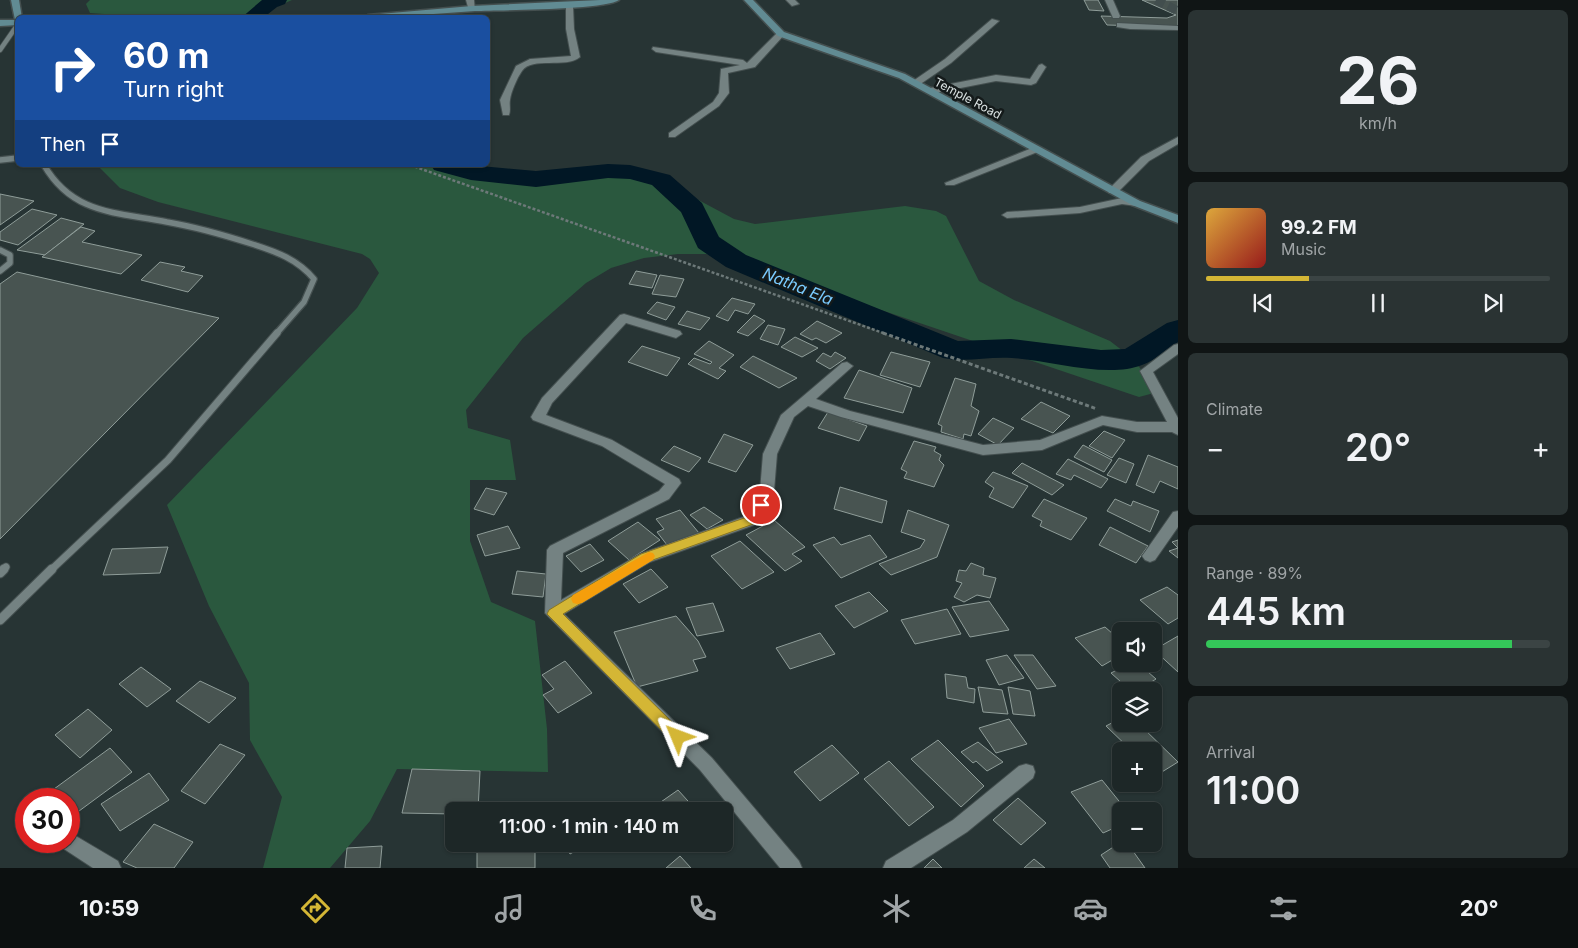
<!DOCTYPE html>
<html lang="en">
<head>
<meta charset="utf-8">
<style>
	:root { --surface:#1d2727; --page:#2a3333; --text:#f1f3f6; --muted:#a0a5a7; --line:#3b4444; --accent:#d4b635 }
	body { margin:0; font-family:Inter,sans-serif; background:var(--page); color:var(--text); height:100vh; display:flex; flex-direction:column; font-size:19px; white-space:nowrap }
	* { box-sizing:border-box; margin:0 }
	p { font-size:16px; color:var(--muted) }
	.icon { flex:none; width:28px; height:28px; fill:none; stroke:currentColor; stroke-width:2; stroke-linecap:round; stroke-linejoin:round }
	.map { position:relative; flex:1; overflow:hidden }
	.side { display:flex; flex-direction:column; gap:10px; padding:10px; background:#101515; width:400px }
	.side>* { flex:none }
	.top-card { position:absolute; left:15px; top:15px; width:475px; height:152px; border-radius:8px; box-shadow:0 1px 4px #0004,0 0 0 1px var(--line); background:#1a4fa0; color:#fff; overflow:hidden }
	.tools { position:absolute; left:1112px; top:622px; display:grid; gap:10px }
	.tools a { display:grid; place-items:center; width:50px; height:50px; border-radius:8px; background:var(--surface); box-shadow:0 1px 4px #0004,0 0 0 1px var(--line); font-size:25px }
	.speed { position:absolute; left:15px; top:788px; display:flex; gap:10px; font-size:25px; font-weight:700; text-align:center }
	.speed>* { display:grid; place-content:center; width:65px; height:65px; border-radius:50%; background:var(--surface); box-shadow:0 1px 4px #0004,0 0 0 1px var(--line); line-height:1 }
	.speed .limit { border:8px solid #d22; background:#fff; color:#111 }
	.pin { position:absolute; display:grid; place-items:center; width:42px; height:42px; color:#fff; margin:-21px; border:2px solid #fff; border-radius:50%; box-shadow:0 1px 5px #0007 }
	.me { position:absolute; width:55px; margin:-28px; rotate:314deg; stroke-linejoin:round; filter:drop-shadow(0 0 4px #0008) }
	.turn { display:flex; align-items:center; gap:18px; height:105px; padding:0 25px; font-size:22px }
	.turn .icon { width:65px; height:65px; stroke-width:2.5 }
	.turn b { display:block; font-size:35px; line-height:42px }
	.then { display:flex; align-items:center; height:48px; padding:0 25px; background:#0003; gap:10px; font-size:19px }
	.big { font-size:38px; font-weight:600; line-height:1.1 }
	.side .card { flex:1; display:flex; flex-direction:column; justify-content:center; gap:8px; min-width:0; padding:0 18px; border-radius:8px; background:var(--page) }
	.side .dial { align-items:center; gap:0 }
	.dial b { font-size:65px; line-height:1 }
	.song { display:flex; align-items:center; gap:15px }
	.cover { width:60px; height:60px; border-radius:8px; background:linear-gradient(135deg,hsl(40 70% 55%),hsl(0 70% 35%)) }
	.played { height:5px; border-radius:2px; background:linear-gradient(90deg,var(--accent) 30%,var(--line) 30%) }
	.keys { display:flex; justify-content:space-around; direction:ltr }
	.heat { display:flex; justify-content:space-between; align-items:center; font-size:28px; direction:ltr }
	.charge { height:8px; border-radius:4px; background:linear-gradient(90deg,#34c759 89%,var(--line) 0) }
	.trip { position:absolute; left:445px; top:802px; width:288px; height:50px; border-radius:8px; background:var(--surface); box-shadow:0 1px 4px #0004,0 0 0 1px var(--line); font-weight:600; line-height:50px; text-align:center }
	.tab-bar { display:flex; height:80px; justify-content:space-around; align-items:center; background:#0c1010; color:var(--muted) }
	.tab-bar .icon { width:35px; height:35px }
	.tab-bar .current { color:var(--accent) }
	.tab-bar b { font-size:22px; color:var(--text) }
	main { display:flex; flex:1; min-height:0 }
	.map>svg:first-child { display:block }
</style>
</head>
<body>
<main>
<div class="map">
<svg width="1178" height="868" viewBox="0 0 1178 868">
	<rect width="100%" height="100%" fill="#273434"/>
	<g fill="#2a583e">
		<path d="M90 0H292L253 17 158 18 90 13 86 4Z"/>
		<path d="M97 165H459L490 173 536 179 594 172H630L661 180 734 219 755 224 905 206 936 211 946 216 979 281 1014 300 1110 341 1132 358 1155 387 1154 393 1139 397 736 261 706 254H678L644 258 611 268 586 283 523 338 466 410 468 428 510 440 516 480H470V541L491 602 535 621 547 729 548 772 397 769 370 821 330 868H263L282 797 250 740 249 683 209 606 167 505 357 308 379 273 370 259 362 254 158 202 120 188Z"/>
	</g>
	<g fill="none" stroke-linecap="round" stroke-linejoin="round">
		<g fill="#011725" fill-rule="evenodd">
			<path d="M262 0H287L285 4 277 7 263 18H241Z"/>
			<path d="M608 164 630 165 670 175 702 203 719 237 746 255 958 341 1011 339 1101 350 1125 349 1167 323 1178 320V342C1167 350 1155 360 1142 365 1107 379 1049 360 1012 358 989 356 966 363 943 358L726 267 698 248 681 212 652 185 630 179 608 178 536 187 471 180 434 170 431 165H470L536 171Z"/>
		</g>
	</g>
	<g fill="#485451" stroke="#8f9d99">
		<path d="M1084 0H1098L1104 11 1089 10Z"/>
		<path d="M1142 0H1178V27L1107 25 1101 16 1167 18 1176 15Z"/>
		<path d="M0 194 34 201 0 225Z"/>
		<path d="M32 209 57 215 18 245 0 240V232Z"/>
		<path d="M61 218 84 224 45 255 17 250Z"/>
		<path d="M81 227 95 231 82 242 142 255 121 274 42 257Z"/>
		<path d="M160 262 185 267 181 271 203 276 188 292 141 280Z"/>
		<path d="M636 271 657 275 652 288 629 284Z"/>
		<path d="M17 272 219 318 0 539V284Z"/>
		<path d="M660 275 684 279 676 297 652 294Z"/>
		<path d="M732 298 755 304 748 314 735 310 728 321 716 316Z"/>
		<path d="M657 302 675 307 666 320 647 313Z"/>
		<path d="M687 311 710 318 700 330 678 324Z"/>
		<path d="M754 315 765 321 748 336 737 332Z"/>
		<path d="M817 321 842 333 826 343 816 338 812 340 800 334Z"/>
		<path d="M768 325 785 329 778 345 760 339Z"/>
		<path d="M795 337 818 348 802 357 781 347Z"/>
		<path d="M709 341 734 355 719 368 726 371 718 379 688 364 694 358 710 364 712 362 694 354Z"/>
		<path d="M642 346 680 358 667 376 628 362Z"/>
		<path d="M835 352 846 358 830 369 816 361 823 353 831 357Z"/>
		<path d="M891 352 930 362 920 387 880 375Z"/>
		<path d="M753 356 797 378 779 388 740 367Z"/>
		<path d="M859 370 912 388 903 413 844 398Z"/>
		<path d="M955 378 976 384 971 406 979 411 971 436 964 434 963 439 941 432 942 426 938 424Z"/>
		<path d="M1041 402 1070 416 1053 433 1021 419Z"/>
		<path d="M828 412 867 426 859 441 818 428Z"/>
		<path d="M993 418 1014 428 998 445 978 434Z"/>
		<path d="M1104 431 1125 440 1112 458 1089 446Z"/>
		<path d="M724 434 753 445 736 472 708 462Z"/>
		<path d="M914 441 936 447 934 451 941 455 939 460 944 465 934 487 904 478 907 472 901 469Z"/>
		<path d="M1083 445 1112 460 1104 472 1074 457Z"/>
		<path d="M674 446 701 458 689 472 661 460Z"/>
		<path d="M1148 455 1178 467V489L1160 481 1154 493 1136 485Z"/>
		<path d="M1119 458 1134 464 1126 483 1107 475Z"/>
		<path d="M1068 459 1108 479 1101 488 1074 475 1071 480 1056 474Z"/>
		<path d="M1022 463 1064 485 1052 495 1012 473Z"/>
		<path d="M993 472 1028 486 1013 508 989 497 994 488 985 482Z"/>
		<path d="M840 487 887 501 882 523 834 509Z"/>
		<path d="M486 488 507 493 494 515 474 509Z"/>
		<path d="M1044 499 1087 518 1071 540 1040 526 1042 521 1032 516Z"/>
		<path d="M1115 499 1131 506 1133 501 1159 511 1150 532 1107 511Z"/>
		<path d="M704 507 723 520 707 529 690 515Z"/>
		<path d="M680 510 699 533 667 545 657 532 664 529 656 519Z"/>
		<path d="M908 510 949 525 937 557 891 575 879 564 920 548 925 540 901 532Z"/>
		<path d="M774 520 805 547 792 554 802 561 785 571 746 535Z"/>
		<path d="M638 522 660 540 629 560 608 541Z"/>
		<path d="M508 526 520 548 485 556 477 535Z"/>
		<path d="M1110 527 1148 546 1136 563 1099 545Z"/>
		<path d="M870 535 887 557 841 578 813 545 834 537 841 545Z"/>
		<path d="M1178 540V558L1169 551 1178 548 1172 542Z"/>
		<path d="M740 541 774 572 742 589 711 556Z"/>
		<path d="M590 544 604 560 581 572 566 556Z"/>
		<path d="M168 547 160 573 103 575 112 549Z"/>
		<path d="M971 563 984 568 983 575 996 578 990 598 977 595 964 602 954 597 962 583 956 581 959 570 966 571Z"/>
		<path d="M651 569 668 587 639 603 623 584Z"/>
		<path d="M517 571 546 574 543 597 512 594Z"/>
		<path d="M1167 587 1178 595V618L1168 624 1140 600Z"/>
		<path d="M869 592 888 611 854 628 835 606Z"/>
		<path d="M989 601 1009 630 970 637 952 607Z"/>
		<path d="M713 603 724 631 697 636 686 608Z"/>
		<path d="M947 609 961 634 915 644 901 620Z"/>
		<path d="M676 616 698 641 706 657 693 660 698 671 637 687 614 632Z"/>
		<path d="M1105 627 1121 641V655L1102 666 1075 638Z"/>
		<path d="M820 633 835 654 790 669 776 648Z"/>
		<path d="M1178 636V672L1154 650Z"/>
		<path d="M1007 655 1024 678 999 685 986 660Z"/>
		<path d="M1014 655H1033L1056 686 1037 689Z"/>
		<path d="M565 661 592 693 558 713 543 695 554 689 542 675Z"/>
		<path d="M1129 664H1139L1156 679 1137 691H1131L1111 673Z"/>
		<path d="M141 667 171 689 147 707 119 684Z"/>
		<path d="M945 674 966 677 968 688 975 689 974 703 947 698Z"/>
		<path d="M200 681 236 698 209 723 176 701Z"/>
		<path d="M978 687 1002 690 1008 714 983 712Z"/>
		<path d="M1008 687 1030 691 1035 716 1013 714Z"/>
		<path d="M88 709 112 730 80 758 55 735Z"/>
		<path d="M1121 718V724H1139L1178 762 1157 775 1154 772V751H1132L1106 726Z"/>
		<path d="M1009 719 1027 744 996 753 979 728Z"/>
		<path d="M938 740 984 786 961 807 911 759Z"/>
		<path d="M978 742 1003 762 987 771 976 761 973 763 961 752Z"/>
		<path d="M220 744 245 755 205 804 181 791Z"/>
		<path d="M832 745 859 773 820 801 794 772Z"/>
		<path d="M110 748 132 772 75 814 69 807V799H62L54 789Z"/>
		<path d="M889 761 934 807 909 826 864 779Z"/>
		<path d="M412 769 480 771 478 811H454V814L402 813Z"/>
		<path d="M149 773 169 800 120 831 101 804Z"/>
		<path d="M1102 780 1127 811H1121V825L1103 833 1071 792Z"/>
		<path d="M678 790 697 811H648Z"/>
		<path d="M1018 798 1046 823 1021 845 993 820Z"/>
		<path d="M154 824 193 842 174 868H137L123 862Z"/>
		<path d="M1121 842V844H1128L1145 868H1110L1101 855Z"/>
		<rect x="477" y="844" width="58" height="24"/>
		<path d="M564 844H588L570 854Z"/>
		<path d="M382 846 380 868H345L347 848Z"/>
		<path d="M680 856 691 868H666Z"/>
		<path d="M933 859 942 868H924Z"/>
		<path d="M1034 859 1045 868H1024Z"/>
	</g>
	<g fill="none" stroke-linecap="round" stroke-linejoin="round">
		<path stroke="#424e4e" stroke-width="9" stroke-dasharray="9 4.5" stroke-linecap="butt" d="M1156 0 1178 11"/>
		<defs>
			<path id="lane-far3" d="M0 50 18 24"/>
			<g id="lane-far2">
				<path d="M0 160 18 158"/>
				<path d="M44 165C73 215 117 212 167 222 196 227 224 235 252 244 277 252 297 259 314 279L304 302 276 334"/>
				<path d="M0 250 10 255V263L0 271"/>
			</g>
			<g id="lane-far1">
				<path d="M3 570 6 567"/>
				<path d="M51 570 168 460 277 333"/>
			</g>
			<g id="lane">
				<path d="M0 573 4 569"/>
				<path d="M0 620 52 569"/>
			</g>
			<g id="street">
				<path d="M466 0H474L475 11H469Z"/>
				<path d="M786 0H795L799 4 792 6Z"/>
				<path d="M1105 0H1113L1120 16 1119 18H1113Z"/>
				<path d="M566 4 573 6 574 29 580 57C566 69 532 56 522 71 517 78 511 92 510 100 509 105 511 110 509 115H503L500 100 516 66 530 59 571 56 566 29Z"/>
				<path d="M992 19 999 21 951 63 919 85H913V81L945 59Z"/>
				<path d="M1117 23 1178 26V30L1130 29 1117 27Z"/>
				<path d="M778 32 785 34 755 67 728 73 729 93 719 106 675 137H669V133L713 102 719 93 721 69 740 65 656 52 652 49 653 47 743 60 747 63Z"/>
				<path d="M1042 64 1046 67 1036 83 1031 85 996 81 930 94 926 91 930 88 996 75 1030 79 1039 65Z"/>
				<path d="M1178 137V144L1149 161 1117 193H1109L1108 191 1109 189 1141 157Z"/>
				<path d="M1037 146 1042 149 1040 151 954 185H946L945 183Z"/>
				<path d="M1122 198 1140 201 1141 203 1136 206 1122 204 1080 213 1007 218 1002 215 1007 212 1080 207Z"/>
				<path d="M624 314 680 331 682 334 676 338 626 323 552 403 546 415 612 440 679 479 681 483 669 499 563 553 561 600 640 554 749 515 760 491 763 454 781 415 842 363 847 362 853 366 816 399 850 411 983 445 1040 440 1102 416 1137 422H1167L1140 371 1174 345 1178 344V354L1153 372 1178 418V435L1172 432H1137L1103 425 1042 450 983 455 841 417 808 406 794 417 777 454 774 491 760 523 650 562 564 614 712 758 799 861 802 868H780L700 770 545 613 547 550 550 546 659 491 665 484 602 446 533 420 531 417 542 398 620 315Z"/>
				<path d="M1178 511V527L1155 560 1150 562 1145 560 1142 556 1145 552 1173 512Z"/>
				<path d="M1026 764 1033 766 1035 772 1033 778 967 832 911 868H883L886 861 953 820 1019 766Z"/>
				<path d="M69 832 118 861 121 868H93L61 847 58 841H69Z"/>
			</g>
			<g id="secondary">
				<path d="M11 0H19L22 18H18V25L0 26V20H15Z"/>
				<path d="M600 0H619C606 10 499 10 475 11 438 13 401 18 364 18L368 15 472 6Z"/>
				<path d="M744 0H753L784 32 905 74 1140 201 1178 215V223L1132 205 899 78 778 36Z"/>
			</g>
		</defs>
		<use href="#lane-far3" stroke="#444f4f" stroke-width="6"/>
		<use href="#lane-far2" stroke="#444f4f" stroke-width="8"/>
		<use href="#lane-far1" stroke="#444f4f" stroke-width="9"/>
		<use href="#lane" stroke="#444f4f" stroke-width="11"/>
		<use href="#street" stroke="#444f4f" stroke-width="2"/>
		<use href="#secondary" stroke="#444f4f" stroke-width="3"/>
		<path stroke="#6d7979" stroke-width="2.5" stroke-dasharray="3 2" stroke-linecap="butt" d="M410 165 886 334"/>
		<path stroke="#6d7979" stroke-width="3" stroke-dasharray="4 2.5" stroke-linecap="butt" d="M883 333 1097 409"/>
		<use href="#lane-far3" stroke="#748282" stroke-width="4.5"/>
		<use href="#lane-far2" stroke="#748282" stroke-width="5.5"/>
		<use href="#lane-far1" stroke="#748282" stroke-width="7"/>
		<use href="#lane" stroke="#748282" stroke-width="9"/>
		<use href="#street" fill="#748282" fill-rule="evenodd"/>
		<use href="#secondary" fill="#618b93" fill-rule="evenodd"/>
	</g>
	<path fill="#d4b635" stroke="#8a7622" d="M761 500 767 505 759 522 650 561 563 614 683 733 686 737 683 742 678 744 673 742 547 614 549 610 641 554 750 516 757 502Z"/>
	<path fill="#f59e0b" d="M649 552 653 553 655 556 653 560 582 603 577 604 573 603 571 599 573 595Z"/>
	<g text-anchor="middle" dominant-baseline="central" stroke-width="5" stroke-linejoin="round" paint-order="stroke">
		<g font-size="12" fill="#dbe3e3" stroke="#141a1a">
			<text transform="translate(968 98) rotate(28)">Temple Road</text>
		</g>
		<g font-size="16" font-style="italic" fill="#7acbfe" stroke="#141a1a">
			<text transform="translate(798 286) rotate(22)">Natha Ela</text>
		</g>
	</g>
</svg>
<div class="tools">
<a><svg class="icon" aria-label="sound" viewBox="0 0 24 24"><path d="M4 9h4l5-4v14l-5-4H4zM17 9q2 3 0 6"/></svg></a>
<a><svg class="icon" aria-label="layers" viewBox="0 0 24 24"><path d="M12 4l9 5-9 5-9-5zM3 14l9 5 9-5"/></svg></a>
<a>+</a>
<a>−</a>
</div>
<div class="speed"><div class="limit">30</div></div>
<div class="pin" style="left:761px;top:505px;background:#d93025"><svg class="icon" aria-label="arrive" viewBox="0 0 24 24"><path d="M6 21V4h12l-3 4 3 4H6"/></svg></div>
<svg class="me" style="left:678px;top:737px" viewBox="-20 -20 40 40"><path d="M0-17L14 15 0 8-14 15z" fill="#d4b635" stroke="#fff" stroke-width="4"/></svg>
<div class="trip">11:00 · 1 min · 140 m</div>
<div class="top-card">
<div class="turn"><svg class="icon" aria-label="right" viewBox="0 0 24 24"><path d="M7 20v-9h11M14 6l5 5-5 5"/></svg><div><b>60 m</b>Turn right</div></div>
<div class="then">Then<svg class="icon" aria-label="arrive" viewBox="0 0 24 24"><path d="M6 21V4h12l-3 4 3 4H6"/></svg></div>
</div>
</div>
<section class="side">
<div class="card dial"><b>26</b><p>km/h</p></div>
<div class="card">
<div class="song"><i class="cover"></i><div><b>99.2 FM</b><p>Music</p></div></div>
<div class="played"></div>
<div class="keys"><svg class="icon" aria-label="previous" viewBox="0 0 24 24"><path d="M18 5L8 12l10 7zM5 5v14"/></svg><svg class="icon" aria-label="pause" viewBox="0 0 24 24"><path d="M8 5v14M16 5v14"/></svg><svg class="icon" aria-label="next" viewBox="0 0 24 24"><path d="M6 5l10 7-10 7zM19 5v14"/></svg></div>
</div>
<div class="card"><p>Climate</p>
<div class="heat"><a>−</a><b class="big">20°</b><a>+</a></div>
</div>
<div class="card"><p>Range · 89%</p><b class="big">445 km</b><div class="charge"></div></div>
<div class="card"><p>Arrival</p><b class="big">11:00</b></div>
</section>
</main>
<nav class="tab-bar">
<b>10:59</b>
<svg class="icon current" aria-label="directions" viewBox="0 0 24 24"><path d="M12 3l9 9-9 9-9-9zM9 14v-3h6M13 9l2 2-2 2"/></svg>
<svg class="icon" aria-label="music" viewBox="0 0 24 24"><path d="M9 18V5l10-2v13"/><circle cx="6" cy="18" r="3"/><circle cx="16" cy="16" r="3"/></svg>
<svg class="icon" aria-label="phone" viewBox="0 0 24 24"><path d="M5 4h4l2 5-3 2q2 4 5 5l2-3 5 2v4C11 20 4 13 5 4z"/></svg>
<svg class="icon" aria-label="climate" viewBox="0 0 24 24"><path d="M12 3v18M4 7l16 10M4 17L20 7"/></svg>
<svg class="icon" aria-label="car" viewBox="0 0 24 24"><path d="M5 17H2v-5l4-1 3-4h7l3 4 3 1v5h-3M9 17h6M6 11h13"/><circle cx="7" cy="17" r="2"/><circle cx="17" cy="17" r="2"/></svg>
<svg class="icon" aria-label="filters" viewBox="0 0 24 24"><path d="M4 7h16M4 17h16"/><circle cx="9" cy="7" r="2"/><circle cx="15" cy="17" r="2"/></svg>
<b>20°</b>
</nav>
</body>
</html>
